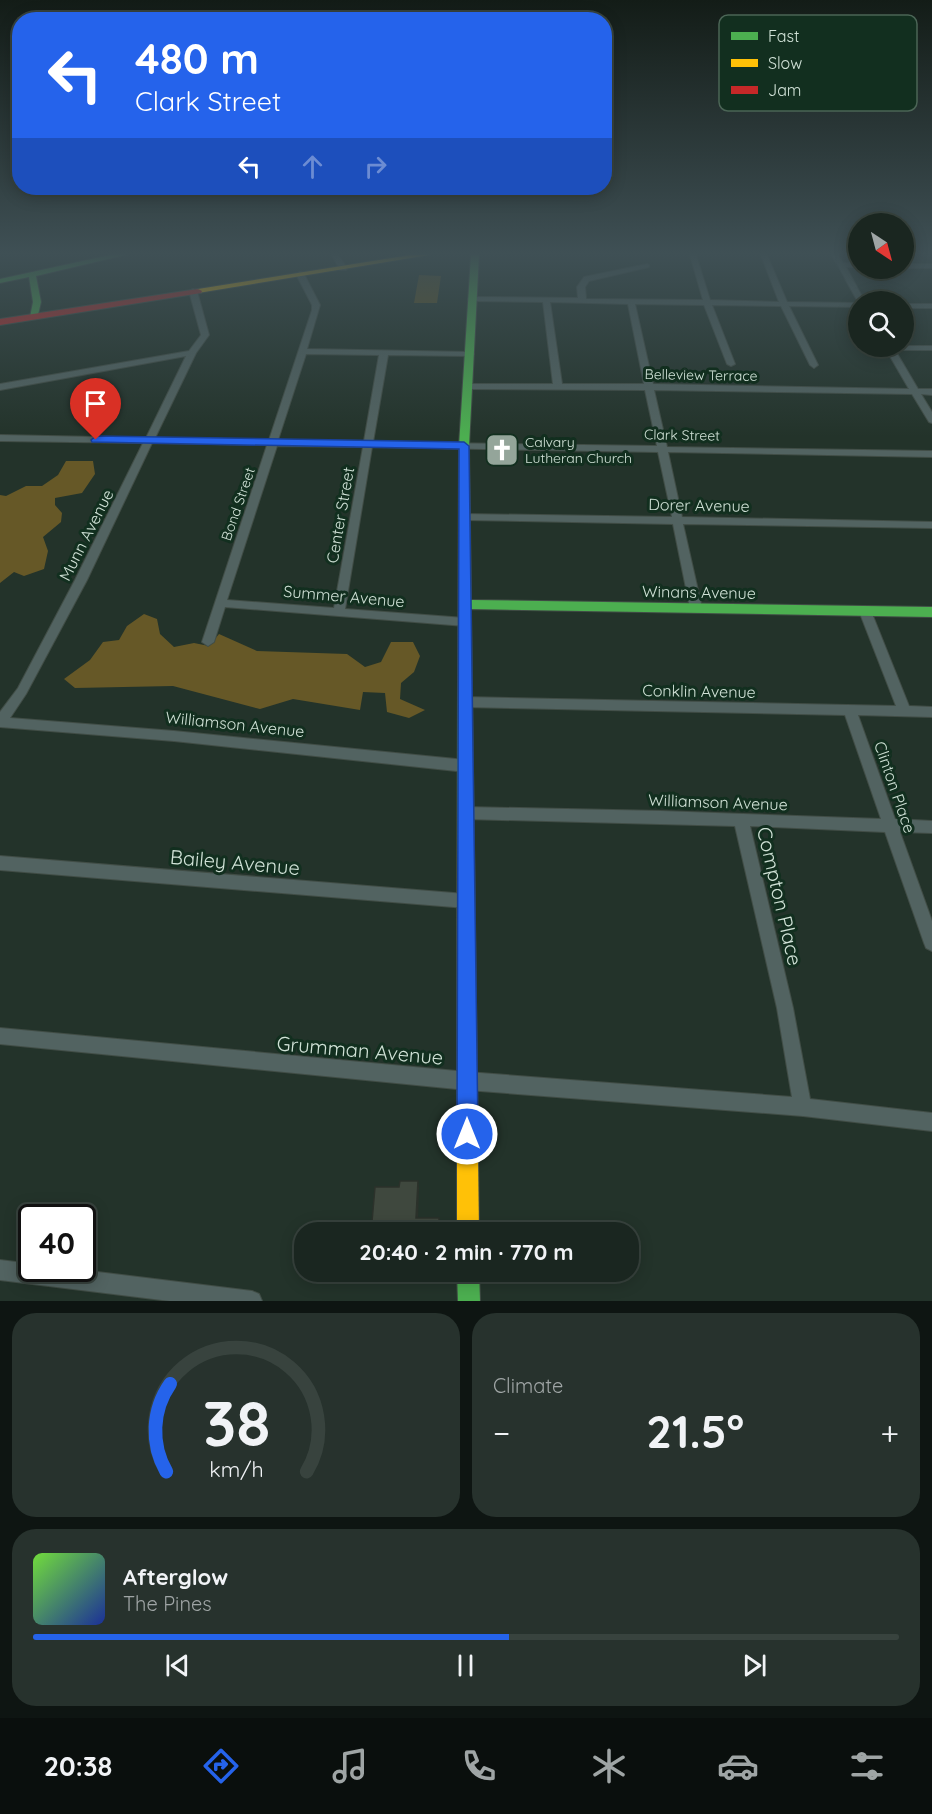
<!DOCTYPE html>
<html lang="en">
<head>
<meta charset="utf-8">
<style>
	:root { --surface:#1a2620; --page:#27322d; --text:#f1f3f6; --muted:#9fa5a5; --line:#38433e; --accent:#2563eb }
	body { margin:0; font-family:Quicksand,sans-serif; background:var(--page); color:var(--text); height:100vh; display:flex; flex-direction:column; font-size:22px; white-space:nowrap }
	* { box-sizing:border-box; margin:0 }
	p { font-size:20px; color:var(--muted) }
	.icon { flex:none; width:33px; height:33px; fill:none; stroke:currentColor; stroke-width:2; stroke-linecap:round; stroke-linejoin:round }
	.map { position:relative; height:1301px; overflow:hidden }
	.panel { display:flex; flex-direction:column; gap:12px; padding:12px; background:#0e1512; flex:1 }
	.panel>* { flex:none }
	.hud { position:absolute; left:12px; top:12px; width:600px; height:183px; border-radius:24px; box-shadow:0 3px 15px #0003,0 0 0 2px var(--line); background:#2563eb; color:#fff; overflow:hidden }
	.needle { width:39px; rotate:144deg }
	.tools { position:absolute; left:848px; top:213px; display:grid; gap:12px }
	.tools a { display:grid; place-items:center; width:66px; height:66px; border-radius:50%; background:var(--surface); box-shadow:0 3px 15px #0003,0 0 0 2px var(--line); font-size:30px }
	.speed { position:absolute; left:18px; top:1204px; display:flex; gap:12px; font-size:30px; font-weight:700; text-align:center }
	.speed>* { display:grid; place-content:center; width:78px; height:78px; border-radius:50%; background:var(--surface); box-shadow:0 3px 15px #0003,0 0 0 2px var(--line); line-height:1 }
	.speed .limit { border:3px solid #111; border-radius:9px; background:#fff; color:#111 }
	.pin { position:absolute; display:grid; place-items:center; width:51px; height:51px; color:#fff; margin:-62px -26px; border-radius:50% 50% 50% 0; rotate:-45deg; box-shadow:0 0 6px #0007 }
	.pin .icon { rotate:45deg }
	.me { position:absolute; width:66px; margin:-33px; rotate:0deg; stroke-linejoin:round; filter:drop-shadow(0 0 4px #0008) }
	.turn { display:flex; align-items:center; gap:21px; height:126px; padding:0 24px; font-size:27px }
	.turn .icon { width:78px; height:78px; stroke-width:2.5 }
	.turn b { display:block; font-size:42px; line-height:51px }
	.lanes { display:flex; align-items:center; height:57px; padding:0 24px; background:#0003; justify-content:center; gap:30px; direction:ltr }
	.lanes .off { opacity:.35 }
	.big { font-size:45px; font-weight:700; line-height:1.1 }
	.panel .card { flex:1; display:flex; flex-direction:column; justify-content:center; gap:9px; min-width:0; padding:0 21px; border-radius:24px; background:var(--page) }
	.panel .dial { align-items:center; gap:0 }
	.dial svg { height:156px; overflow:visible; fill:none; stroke:var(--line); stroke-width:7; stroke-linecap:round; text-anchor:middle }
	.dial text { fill:var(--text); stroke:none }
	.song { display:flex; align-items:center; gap:18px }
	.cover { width:72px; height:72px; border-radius:9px; background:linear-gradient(135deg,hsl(100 70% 55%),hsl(230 70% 35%)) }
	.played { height:6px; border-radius:3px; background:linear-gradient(90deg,var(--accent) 55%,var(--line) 55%) }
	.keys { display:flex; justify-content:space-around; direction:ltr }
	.heat { display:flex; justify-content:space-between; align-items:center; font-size:33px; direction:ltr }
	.panel .tiles { flex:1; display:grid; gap:12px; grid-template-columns:1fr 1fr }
	.card:last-child { grid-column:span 2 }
	.trip { position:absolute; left:294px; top:1222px; width:345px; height:60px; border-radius:24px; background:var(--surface); box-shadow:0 3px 15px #0003,0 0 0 2px var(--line); font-weight:700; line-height:60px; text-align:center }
	.tabs { display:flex; height:96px; justify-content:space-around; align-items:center; background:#0a0f0d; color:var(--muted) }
	.tabs .icon { width:42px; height:42px }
	.tabs .active { color:var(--accent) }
	.tabs b { font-size:27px; color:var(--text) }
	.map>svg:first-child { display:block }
</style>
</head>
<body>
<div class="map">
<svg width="932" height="1301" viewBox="0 0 932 1301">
	<rect width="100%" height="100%" fill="#23332a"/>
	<path fill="#635420" d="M419 275 441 276 437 303H414Z"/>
	<g fill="#665827">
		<path d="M66 461H93L95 474 82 493 55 498V505L62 513 61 522 43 537 48 551 44 569 24 576 14 572 0 583V495L6 496 26 486H42L58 475Z"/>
		<path d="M144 614 157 619 160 634 174 647 194 643 209 646 219 634 257 651 347 654 365 667 381 662 391 642H413L420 656 414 672 401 683 400 699 425 710 409 718 387 712 385 693 363 692 360 710 293 699 260 709 173 686 75 688 64 679 90 660 103 642 119 640 127 626Z"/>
	</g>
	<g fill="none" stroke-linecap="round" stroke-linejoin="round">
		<defs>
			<g id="street">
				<path d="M332 255H338L347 268 346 270H340Z"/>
				<path d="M690 255H696L710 300 779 302 761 255H767L787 302 858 303V307L789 306 818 365 814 368 810 365 781 306 712 305 735 364 731 366 727 364 704 305 635 304 653 384 909 389 884 346H932V350H895L918 389H932V395L921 394 932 412V423L929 422 912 394 654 390 667 447 932 451V457L668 452 682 517 932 522V528L683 524 702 608 696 612 690 608 673 524 465 520 460 517 465 514 672 517 658 452 372 447 345 609 465 618 469 619 471 622 469 625 465 626 225 607 214 642 208 646 202 642 267 445 152 443 87 580 26 694 10 718 174 731 466 760 471 762 473 766 471 770 466 772 174 741 0 727V712L18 688 75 580 143 443 0 441V435L146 438 186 356 0 390V384L189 351 201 335 189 291 193 289 197 291 209 335 196 353 155 438 269 440 312 310V305L296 274 300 272 304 274 320 305 307 349 470 352 474 354 470 356 388 355 373 442 657 446 645 390 466 389 465 387 469 384H553L543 302 472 301 468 299 472 297 578 298 577 287 584 277 647 264 649 265V267L589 281 585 287 586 299 703 300ZM550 302 628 304 644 384H562ZM306 354 379 355 364 441 278 440ZM277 446 363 447 334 608 227 600Z"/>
				<path d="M832 255H838L843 263H858V267H846L865 302H858Z"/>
				<rect x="903" y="264" width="29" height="4"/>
				<rect x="903" y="304" width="29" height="4"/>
				<path d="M865 607 871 611 909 706 932 707V717L858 715 895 819 932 821V833L900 832 932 921V951L926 948 924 943 885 832 750 826 793 1008 810 1099 932 1113V1131L803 1116 467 1090 0 1044V1028L467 1072 792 1097 777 1008 735 826 466 819 461 817 459 813 461 809 466 807 661 811 881 819 845 715 465 707 461 706 459 702 461 698 465 697 896 706 859 611Z"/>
				<path d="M0 856 466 894 471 896 474 901 471 906 466 908 0 870Z"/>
				<path d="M0 1260 32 1264V1269H73L252 1291 259 1294 262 1301H170L0 1280Z"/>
			</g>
			<g id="fast">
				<path d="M110 255H125L36 276 41 302 37 319 30 317 33 302 29 277 0 283V279Z"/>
				<path d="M471 255H479L469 446 471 600 932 607V617L471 609 475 919 472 925 466 927 460 925 457 919 459 446Z"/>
				<path d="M457 1272H479L480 1301H458Z"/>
			</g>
			<g id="slow">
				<path d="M410 255H429L198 293 194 291 198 289Z"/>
				<path d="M466 911 472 913 475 919 479 1233H457V919L460 913Z"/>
			</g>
			<path id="jam" d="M198 289 202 291 201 293 0 325V319Z"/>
		</defs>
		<use href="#street" stroke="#414d46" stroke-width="2"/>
		<use href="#fast" stroke="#414d46" stroke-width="2"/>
		<use href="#slow" stroke="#414d46" stroke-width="2"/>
		<use href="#jam" stroke="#414d46" stroke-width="2"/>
		<use href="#street" fill="#526361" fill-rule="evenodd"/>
		<use href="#fast" fill="#4caf50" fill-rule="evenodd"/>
		<use href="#slow" fill="#ffc107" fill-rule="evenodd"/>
		<use href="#jam" fill="#c62828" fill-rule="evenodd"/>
	</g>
	<path fill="#2c322b" d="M418 1181 419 1188 418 1225 416 1218Z"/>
	<path fill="#3f483e" stroke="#2c322b" stroke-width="1.5" d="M400 1181H418L416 1218H439V1226H445V1233H371L375 1187H399Z"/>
	<linearGradient id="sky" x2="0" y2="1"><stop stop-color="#131c17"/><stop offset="0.58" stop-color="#3f5055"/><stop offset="1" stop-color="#3f5055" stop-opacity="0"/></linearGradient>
	<rect width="932" height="437" fill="url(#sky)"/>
	<path fill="#2563eb" stroke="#184099" stroke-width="1.5" d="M96 436 464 442 469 446 478 1134 475 1141 467 1145 460 1141 457 1134 459 449 92 442 91 440Z"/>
	<defs>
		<symbol id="church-square" viewBox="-11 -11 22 22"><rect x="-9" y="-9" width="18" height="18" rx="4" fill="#94a59a" stroke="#122f1f"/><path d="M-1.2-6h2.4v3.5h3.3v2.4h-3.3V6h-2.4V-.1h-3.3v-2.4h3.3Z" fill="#fff"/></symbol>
	</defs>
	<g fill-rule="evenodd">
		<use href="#church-square" x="483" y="431" width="38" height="38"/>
	</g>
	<g text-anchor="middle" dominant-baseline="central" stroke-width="6" stroke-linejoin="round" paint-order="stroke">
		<g font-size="14" fill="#d1e2d7" stroke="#122f1f">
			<text transform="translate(701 375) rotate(1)">Belleview Terrace</text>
			<text transform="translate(682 435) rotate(1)">Clark Street</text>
			<text transform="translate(238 504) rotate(-71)">Bond Street</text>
		</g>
		<g font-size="14" fill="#d1e2d7" stroke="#122f1f" text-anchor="start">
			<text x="525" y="442">Calvary<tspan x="525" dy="16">Lutheran Church</tspan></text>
		</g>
		<g font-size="16" fill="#d1e2d7" stroke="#122f1f">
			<text transform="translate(699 505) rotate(1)">Dorer Avenue</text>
			<text transform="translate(340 515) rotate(-80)">Center Street</text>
			<text transform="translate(86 535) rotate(-63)">Munn Avenue</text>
			<text transform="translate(699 592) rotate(1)">Winans Avenue</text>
			<text transform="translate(344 596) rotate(5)">Summer Avenue</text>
			<text transform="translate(699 691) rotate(1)">Conklin Avenue</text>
			<text transform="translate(235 724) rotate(6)">Williamson Avenue</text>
			<text transform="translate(895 787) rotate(71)">Clinton Place</text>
			<text transform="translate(718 802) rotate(2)">Williamson Avenue</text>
		</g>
		<g font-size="20" fill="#d1e2d7" stroke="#122f1f">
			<text transform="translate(235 862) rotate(5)">Bailey Avenue</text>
			<text transform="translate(780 896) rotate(77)">Compton Place</text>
			<text transform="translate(360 1050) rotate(5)">Grumman Avenue</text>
		</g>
	</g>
	<rect x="719" y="15" width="198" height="96" rx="9" fill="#122f1f" stroke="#4b6556" stroke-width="1.5"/>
	<rect x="731" y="32" width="27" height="8" fill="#4caf50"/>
	<rect x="731" y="59" width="27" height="8" fill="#ffc107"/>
	<rect x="731" y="86" width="27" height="8" fill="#c62828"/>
	<g font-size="16" fill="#d1e2d7">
		<text x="768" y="42">Fast</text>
		<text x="768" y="69">Slow</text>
		<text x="768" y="96">Jam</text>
	</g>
</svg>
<div class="tools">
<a><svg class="needle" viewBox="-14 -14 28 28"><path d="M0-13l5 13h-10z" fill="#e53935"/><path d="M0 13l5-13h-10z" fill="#9fa5a5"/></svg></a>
<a><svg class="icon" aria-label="search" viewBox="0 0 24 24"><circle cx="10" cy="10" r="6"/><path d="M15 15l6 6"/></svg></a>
</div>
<div class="speed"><div class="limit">40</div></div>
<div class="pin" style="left:96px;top:440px;background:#d93025"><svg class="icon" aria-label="arrive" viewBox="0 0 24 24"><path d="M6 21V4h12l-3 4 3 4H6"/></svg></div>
<svg class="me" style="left:467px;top:1134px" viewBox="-20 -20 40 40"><circle r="17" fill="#2563eb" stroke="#fff" stroke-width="3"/><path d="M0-11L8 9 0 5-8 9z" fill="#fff"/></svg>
<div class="trip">20:40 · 2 min · 770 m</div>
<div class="hud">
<div class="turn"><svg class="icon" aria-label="left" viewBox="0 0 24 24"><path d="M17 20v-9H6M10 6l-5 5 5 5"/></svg><div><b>480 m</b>Clark Street</div></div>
<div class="lanes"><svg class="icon" aria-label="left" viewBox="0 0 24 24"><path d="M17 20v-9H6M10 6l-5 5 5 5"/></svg><svg class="icon off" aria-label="ahead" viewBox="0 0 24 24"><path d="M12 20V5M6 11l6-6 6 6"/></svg><svg class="icon off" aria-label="right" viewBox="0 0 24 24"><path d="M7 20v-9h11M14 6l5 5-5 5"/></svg></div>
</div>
</div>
<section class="panel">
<div class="tiles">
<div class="card dial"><svg viewBox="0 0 100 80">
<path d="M14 69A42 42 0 1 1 86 69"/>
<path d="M14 69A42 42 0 0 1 16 24" stroke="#2563eb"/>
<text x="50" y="56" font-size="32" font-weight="700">38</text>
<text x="50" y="72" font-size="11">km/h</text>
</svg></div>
<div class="card"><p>Climate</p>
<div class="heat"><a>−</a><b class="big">21.5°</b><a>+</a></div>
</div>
<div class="card">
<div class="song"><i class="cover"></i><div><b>Afterglow</b><p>The Pines</p></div></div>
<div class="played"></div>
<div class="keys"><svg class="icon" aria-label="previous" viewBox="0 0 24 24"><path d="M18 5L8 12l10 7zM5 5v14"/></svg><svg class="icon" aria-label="pause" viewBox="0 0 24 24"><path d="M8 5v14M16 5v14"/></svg><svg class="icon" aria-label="next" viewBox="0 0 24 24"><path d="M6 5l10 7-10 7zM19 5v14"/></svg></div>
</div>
</div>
</section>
<nav class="tabs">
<b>20:38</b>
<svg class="icon active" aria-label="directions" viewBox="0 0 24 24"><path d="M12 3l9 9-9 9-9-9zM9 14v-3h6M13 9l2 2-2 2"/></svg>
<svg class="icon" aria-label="music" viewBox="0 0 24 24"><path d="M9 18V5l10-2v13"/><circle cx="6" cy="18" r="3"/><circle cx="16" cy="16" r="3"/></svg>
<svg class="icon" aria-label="phone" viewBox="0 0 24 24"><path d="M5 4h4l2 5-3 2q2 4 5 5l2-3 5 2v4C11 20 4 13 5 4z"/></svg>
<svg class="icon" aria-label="climate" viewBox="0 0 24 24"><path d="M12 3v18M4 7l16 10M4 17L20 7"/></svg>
<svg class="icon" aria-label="car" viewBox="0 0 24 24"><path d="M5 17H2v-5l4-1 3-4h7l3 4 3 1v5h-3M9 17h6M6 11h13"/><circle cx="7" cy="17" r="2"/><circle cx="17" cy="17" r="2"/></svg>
<svg class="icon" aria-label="filters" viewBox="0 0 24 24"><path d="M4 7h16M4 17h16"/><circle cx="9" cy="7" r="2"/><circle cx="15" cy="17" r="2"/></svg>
</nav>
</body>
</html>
